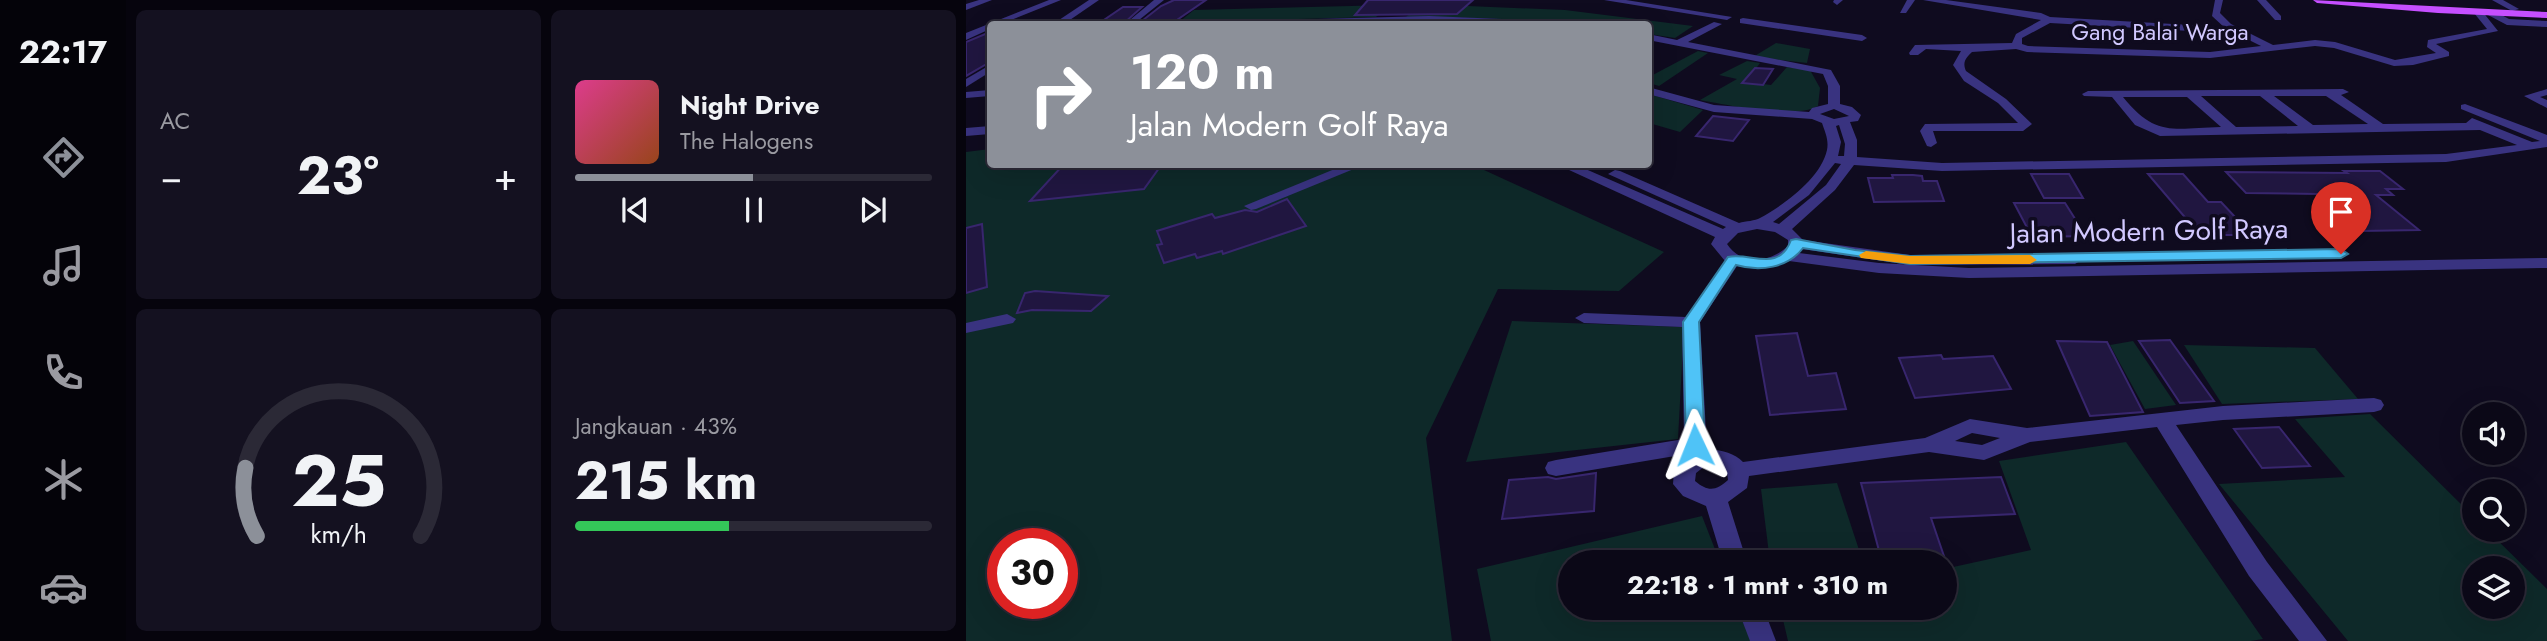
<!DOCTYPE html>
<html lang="id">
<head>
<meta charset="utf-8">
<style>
	:root { --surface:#0b0817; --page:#141120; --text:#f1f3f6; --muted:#9a9aa1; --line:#2b2936; --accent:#8c9099 }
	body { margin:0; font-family:Jost,sans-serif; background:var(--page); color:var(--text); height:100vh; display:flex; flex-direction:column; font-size:26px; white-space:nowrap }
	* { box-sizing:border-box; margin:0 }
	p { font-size:23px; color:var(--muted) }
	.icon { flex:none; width:38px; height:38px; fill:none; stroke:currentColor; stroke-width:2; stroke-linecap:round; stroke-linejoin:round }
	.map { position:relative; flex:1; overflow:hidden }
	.side { display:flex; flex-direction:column; gap:10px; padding:10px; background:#06040d; width:840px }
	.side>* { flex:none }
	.banner { position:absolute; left:21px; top:21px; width:665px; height:147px; border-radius:7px; box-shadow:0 7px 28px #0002,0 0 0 2px var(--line); background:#8c9099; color:#fff; overflow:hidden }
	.controls { position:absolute; left:1496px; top:402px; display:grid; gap:14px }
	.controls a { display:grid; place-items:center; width:63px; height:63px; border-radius:50%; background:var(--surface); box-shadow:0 7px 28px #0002,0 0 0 2px var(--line); font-size:35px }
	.speed { position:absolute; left:21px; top:528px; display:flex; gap:14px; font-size:35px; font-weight:700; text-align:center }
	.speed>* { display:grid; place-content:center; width:91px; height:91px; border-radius:50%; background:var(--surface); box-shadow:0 7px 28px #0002,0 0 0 2px var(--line); line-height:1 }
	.speed .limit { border:10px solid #d22; background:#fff; color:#111 }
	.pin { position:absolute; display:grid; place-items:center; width:60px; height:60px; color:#fff; margin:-72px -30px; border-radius:50% 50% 50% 0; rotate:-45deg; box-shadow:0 0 7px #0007 }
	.pin .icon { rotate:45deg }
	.me { position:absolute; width:77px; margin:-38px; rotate:358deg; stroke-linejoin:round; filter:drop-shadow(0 0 5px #0008) }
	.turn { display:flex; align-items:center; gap:24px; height:147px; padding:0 28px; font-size:32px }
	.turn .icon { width:91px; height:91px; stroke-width:2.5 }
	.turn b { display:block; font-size:49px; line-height:60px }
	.big { font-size:52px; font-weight:700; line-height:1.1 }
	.side .widget { flex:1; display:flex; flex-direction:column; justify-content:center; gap:10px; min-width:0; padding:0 24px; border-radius:10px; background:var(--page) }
	.side .dial { align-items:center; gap:0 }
	.dial svg { height:182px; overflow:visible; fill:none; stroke:var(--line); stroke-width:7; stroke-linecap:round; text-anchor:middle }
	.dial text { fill:var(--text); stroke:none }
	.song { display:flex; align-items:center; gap:21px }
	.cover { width:84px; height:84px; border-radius:10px; background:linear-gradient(135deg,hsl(330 70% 55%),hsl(20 70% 35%)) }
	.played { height:7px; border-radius:4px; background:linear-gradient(90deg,var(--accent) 50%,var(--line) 50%) }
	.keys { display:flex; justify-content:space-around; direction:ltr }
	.heat { display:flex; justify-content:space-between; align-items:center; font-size:38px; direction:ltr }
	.charge { height:10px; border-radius:5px; background:linear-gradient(90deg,#34c759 43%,var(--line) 0) }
	.side .tiles { flex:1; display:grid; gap:10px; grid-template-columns:repeat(2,1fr) }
	.trip { position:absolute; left:592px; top:550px; width:399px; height:70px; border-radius:35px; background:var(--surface); box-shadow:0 7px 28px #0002,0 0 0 2px var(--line); font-weight:700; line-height:70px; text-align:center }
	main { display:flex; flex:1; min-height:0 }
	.dock { display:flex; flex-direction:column; width:126px; justify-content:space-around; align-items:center; background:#040309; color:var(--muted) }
	.dock .icon { width:49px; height:49px }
	.dock .selected { color:var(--accent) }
	.dock b { font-size:32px; color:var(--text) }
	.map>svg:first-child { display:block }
</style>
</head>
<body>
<main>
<nav class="dock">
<b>22:17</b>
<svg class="icon selected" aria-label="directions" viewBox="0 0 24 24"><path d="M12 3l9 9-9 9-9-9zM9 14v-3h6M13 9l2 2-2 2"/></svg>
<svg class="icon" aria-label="music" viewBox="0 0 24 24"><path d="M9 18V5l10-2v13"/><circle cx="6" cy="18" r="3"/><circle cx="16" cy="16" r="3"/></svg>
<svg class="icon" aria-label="phone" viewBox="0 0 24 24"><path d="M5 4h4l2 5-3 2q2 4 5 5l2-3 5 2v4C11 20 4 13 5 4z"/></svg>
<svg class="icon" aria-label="climate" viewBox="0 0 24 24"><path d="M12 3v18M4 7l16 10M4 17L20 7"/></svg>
<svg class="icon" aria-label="car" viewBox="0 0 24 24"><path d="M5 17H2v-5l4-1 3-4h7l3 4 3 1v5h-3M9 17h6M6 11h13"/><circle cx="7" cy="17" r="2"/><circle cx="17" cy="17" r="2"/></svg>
</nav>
<section class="side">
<div class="tiles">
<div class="widget"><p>AC</p>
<div class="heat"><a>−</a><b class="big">23°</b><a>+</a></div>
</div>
<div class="widget">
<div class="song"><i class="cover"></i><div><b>Night Drive</b><p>The Halogens</p></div></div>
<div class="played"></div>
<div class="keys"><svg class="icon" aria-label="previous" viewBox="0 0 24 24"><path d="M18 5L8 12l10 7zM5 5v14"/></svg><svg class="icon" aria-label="pause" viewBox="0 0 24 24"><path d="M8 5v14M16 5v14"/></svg><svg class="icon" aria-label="next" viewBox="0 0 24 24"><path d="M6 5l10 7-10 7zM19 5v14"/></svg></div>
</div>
<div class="widget dial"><svg viewBox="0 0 100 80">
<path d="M14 69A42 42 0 1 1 86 69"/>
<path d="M14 69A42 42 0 0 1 9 39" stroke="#8c9099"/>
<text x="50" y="56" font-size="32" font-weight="700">25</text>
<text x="50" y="72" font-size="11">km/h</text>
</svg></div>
<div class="widget"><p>Jangkauan · 43%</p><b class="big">215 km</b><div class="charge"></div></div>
</div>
</section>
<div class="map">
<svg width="1581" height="641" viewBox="0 0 1581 641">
	<rect width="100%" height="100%" fill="#0f0b1f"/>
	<g fill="#0e2929" fill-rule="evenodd">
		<path d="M455 4 599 10 727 26 709 38 683 34 682 24C601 24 521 16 440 17Z"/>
		<path d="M425 5 410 17 213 22 228 10Z"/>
		<path d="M810 43 844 49 841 63 787 57Z"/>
		<path d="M732 51 742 53 693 86 683 83V77Z"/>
		<path d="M781 61 794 63 780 82 805 85 821 67 844 70 854 88 852 106C827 120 763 105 734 100L771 79 753 75Z"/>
		<path d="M683 94 737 110 714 132 683 123Z"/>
		<path d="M24 149V164L522 165 518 170 698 252 653 291 532 289 460 438 486 641H0V152ZM37 544H96V604H37Z"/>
		<path d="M546 321 718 327 712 439 500 462Z"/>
		<path d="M1167 341 1210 405 1179 409 1144 345Z"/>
		<path d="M1218 345 1349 348 1392 399 1256 404Z"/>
		<path d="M1404 414 1508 517V530H1521L1581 589V641H1382L1253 484 1379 477 1329 419ZM1508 569H1547V607H1508Z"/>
		<path d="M1160 442 1297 639 1285 641H822L814 607H978V569L1065 550 1033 461Z"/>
		<path d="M871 483 897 562H804L795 489Z"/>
		<path d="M736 516 754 562H604V607H772L785 641H525L511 569Z"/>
	</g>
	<g fill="#201640" stroke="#38266e" stroke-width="2">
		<path d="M208 0H240L205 24H172L195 6Z"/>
		<path d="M402 0H507L491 14 389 15Z"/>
		<path d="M157 7H176L157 24H132Z"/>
		<path d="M24 32V62L0 76V42Z"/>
		<path d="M789 68 807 69 797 85 776 83Z"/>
		<path d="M747 116 783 120 767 141 730 136Z"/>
		<path d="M98 164H196L178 189 64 201Z"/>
		<path d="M1378 171H1414L1437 189H1420L1427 195H1410L1453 230 1394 231 1352 194 1280 193 1260 172 1381 173Z"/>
		<path d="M1065 174H1103L1117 198H1078Z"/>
		<path d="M1182 174H1217L1242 202H1255L1286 235H1234Z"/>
		<path d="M926 175H947L956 176 957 181H971L978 201 908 202 902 178H927Z"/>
		<path d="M321 199 340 226 257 254 256 251 231 258 229 254 198 263 191 245 196 244 191 231 246 214 249 218 279 210 291 212Z"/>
		<path d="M1048 203H1099L1120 236 1066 237Z"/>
		<path d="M16 224 21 287 0 293V228Z"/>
		<path d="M69 291 142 296 125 311 66 310 51 313 59 293Z"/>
		<path d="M831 333 842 376 870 373 880 409 804 415 790 336Z"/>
		<path d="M1204 340 1248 401 1214 403 1173 341Z"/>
		<path d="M1091 341 1141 342 1177 412 1124 416Z"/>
		<path d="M975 355 977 359 1027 356 1045 389 949 398 933 358Z"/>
		<path d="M1313 427 1344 466 1296 468 1268 429Z"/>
		<path d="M630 473 628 511 536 519 543 480 582 477 590 479Z"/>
		<path d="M1035 477 1049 514 965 518 980 562H916L895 483Z"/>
	</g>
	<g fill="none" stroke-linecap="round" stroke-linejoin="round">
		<g fill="#393380" fill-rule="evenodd">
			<path d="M13 0H26L0 10V4Z"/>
			<path d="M83 0H95L35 24H24V29L0 40V33Z"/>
			<path d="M123 0H133L98 24H87Z"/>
			<path d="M188 0H198L168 24H159Z"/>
			<path d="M638 0H660L766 17 761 20Z"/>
			<path d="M868 0H877L871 5 867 2Z"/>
			<path d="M941 0H949L940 13H934Z"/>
			<path d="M957 0H980L1075 13 1084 17 1242 26 1247 29 1242 32 1084 23 1056 38V44L1062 46 1244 52 1295 46 1259 28 1246 16 1249 0H1257L1254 13 1265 24 1307 45 1349 40 1369 42 1429 60 1470 53 1461 47 1462 40 1521 29 1508 13 1510 11H1516L1532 31 1470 44 1483 52V56L1447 65 1428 66 1368 48 1349 46 1244 58 1061 52 1050 49 1006 52C1000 58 996 62 1000 71L1040 99 1066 124 1057 131H967L971 143 965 147 961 146 954 131 959 124 1052 123 1032 103 998 81 987 65 995 51 960 49 952 55H944L943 53 949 45 1046 43 1050 34 1075 20Z"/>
			<path d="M1291 0H1300L1315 16V20H1309Z"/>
			<path d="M1526 0H1537L1553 9 1546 11Z"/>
			<path d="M1522 11H1528L1543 19 1581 21V27L1541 25 1522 15Z"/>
			<path d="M463 16 588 21 593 24 463 22 268 24 273 21Z"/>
			<path d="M777 18 896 35 901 38 896 41 774 23V19Z"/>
			<path d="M748 22 756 24 722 42 865 70 874 86V104L886 107 895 115 892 121 884 122 891 140V157L976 163 1480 154 1551 145 1514 130 1194 136 1169 125 1146 97 1118 96 1116 94 1122 91 1377 89 1383 92 1375 95 1417 124 1500 123 1506 118 1566 142 1574 141 1495 109V105L1499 104 1581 135V147L1480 162 976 171 888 165 869 190 826 229 837 240 944 255 1109 254 1117 259 1109 264 944 265 836 249 833 253 913 263 1003 268 1581 258V268L1003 278 913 273 823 261 790 269 771 266 734 322 741 450C753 449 768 453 777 462L959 438 1004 419 1061 428 1257 406 1408 398 1415 400 1418 405 1415 410 1408 412 1257 420 1210 425 1301 562 1361 641H1333L1283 576 1191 427 1064 442 1018 460 963 452 783 476 781 488 762 502 781 562H757L740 506 717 496 707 484 708 470 722 457 721 454 590 476 582 474 579 468 582 462 590 460 718 439 716 327 618 323 609 318 618 313 720 317 759 261 745 244 749 237 590 164H608L757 229 760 227 642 174 649 170 654 171 773 223C780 221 789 221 794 218 818 205 855 178 861 150 863 140 859 132 856 123L846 119 748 112 682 94V87L748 105 843 112 846 108 862 104V86L857 74 682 40V34L711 40ZM1235 96H1294L1332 126 1270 127ZM1308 96H1360L1402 124 1347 125ZM1157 97H1221L1255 127C1208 128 1190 138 1157 97ZM868 109 883 116 868 119 854 114ZM873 125 879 144 878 156H872L875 142 870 126ZM869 163 875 164 860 185 813 224 807 222 843 195ZM791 229 809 232 822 240V246C804 263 775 266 761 244L772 233ZM1006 433 1034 438 1016 445 989 441ZM748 465 756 467 761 472 762 480C750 491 742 492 729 481L730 473 739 466Z"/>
			<path d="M24 65V72L0 87V79Z"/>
			<path d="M1581 89V95L1574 97 1581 100V108L1558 96Z"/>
			<path d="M24 90V96L0 98V92Z"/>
			<path d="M24 126V134L0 136V128Z"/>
			<path d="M381 164H400L290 209 285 210 278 206Z"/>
			<path d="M41 314 50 319 47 323 0 333V323Z"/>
			<path d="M771 607H797L810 641H784Z"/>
		</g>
		<path fill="#c54fff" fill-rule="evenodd" d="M1347 0 1581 12V18L1472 13 1351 3Z"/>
	</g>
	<path fill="#4fc3f7" stroke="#337fa1" stroke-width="2" d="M830 239 889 250 944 256 1375 249 1382 254 1375 258 944 264 837 248C822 268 794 272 770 265L733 322 739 445 736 450H723L720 445 717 322 762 257C785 252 813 273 825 240Z"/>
	<path fill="#f59e0b" d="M900 251 944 256 1064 255 1071 260 1064 264H944L895 258 893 255Z"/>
	<g text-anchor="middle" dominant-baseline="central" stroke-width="7" stroke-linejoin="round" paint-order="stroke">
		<g font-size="23" fill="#d1c8ff" stroke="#0f0b1f">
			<text x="1194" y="32">Gang Balai Warga</text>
		</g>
		<g font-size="28" fill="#d1c8ff" stroke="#0f0b1f">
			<text transform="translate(1183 231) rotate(-1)">Jalan Modern Golf Raya</text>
		</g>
	</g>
</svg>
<div class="controls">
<a><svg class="icon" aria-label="sound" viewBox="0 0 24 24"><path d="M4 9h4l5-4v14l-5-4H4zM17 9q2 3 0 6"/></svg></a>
<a><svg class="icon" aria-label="search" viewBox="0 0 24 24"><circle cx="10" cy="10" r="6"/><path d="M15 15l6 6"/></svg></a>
<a><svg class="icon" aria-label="layers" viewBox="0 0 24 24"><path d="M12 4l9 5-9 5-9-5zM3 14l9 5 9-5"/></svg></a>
</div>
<div class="speed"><div class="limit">30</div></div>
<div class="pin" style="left:1375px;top:254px;background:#d93025"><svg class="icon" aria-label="arrive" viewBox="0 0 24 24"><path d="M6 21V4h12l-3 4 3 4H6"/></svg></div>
<svg class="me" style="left:729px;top:445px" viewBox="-20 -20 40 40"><path d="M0-17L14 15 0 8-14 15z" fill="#4fc3f7" stroke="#fff" stroke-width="4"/></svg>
<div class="trip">22:18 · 1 mnt · 310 m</div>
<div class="banner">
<div class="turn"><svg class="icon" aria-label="right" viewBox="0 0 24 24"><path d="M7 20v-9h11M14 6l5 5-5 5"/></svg><div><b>120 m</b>Jalan Modern Golf Raya</div></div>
</div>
</div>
</main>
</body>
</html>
